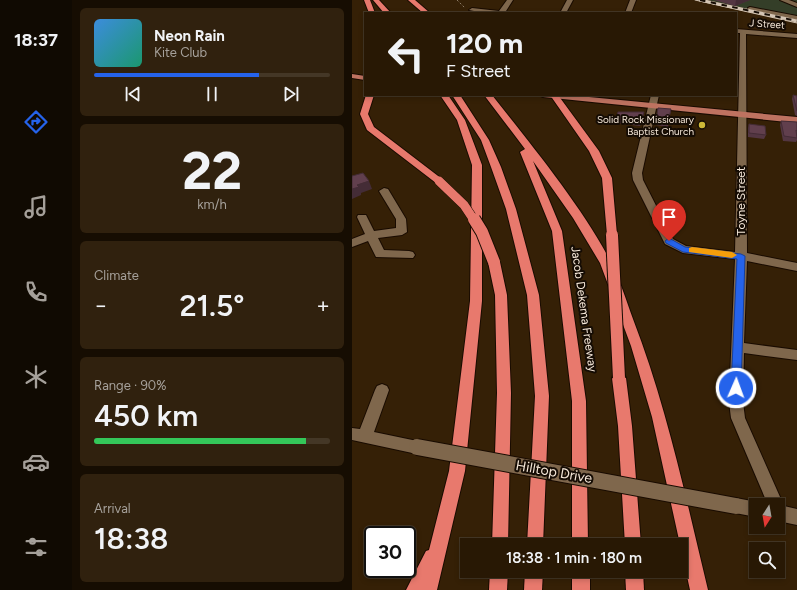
<!DOCTYPE html>
<html lang="en">
<head>
<meta charset="utf-8">
<style>
	:root { --surface:#281804; --page:#30210e; --text:#f1f3f6; --muted:#a5a09a; --line:#443726; --accent:#2563eb }
	body { margin:0; font-family:Figtree,sans-serif; background:var(--page); color:var(--text); height:100vh; display:flex; flex-direction:column; font-size:15px; white-space:nowrap }
	* { box-sizing:border-box; margin:0 }
	p { font-size:13px; color:var(--muted) }
	.icon { flex:none; width:22px; height:22px; fill:none; stroke:currentColor; stroke-width:2; stroke-linecap:round; stroke-linejoin:round }
	.map { position:relative; flex:1; overflow:hidden }
	.details { display:flex; flex-direction:column; gap:8px; padding:8px; background:#160d02; width:280px }
	.details>* { flex:none }
	.guide { position:absolute; left:12px; top:12px; width:373px; height:84px; border-radius:0px; box-shadow:0 2px 6px #0003,0 0 0 1px var(--line); background:#281804; color:var(--text); overflow:hidden }
	.needle { width:26px; rotate:191deg }
	.fabs { position:absolute; left:397px; top:498px; display:grid; gap:8px }
	.fabs a { display:grid; place-items:center; width:36px; height:36px; border-radius:0px; background:var(--surface); box-shadow:0 2px 6px #0003,0 0 0 1px var(--line); font-size:20px }
	.speed { position:absolute; left:12px; top:526px; display:flex; gap:8px; font-size:20px; font-weight:700; text-align:center }
	.speed>* { display:grid; place-content:center; width:52px; height:52px; border-radius:50%; background:var(--surface); box-shadow:0 2px 6px #0003,0 0 0 1px var(--line); line-height:1 }
	.speed .limit { border:2px solid #111; border-radius:6px; background:#fff; color:#111 }
	.pin { position:absolute; display:grid; place-items:center; width:34px; height:34px; color:#fff; margin:-41px -17px; border-radius:50% 50% 50% 0; rotate:-45deg; box-shadow:0 0 4px #0007 }
	.pin .icon { rotate:45deg }
	.me { position:absolute; width:44px; margin:-22px; rotate:2deg; stroke-linejoin:round; filter:drop-shadow(0 0 3px #0008) }
	.turn { display:flex; align-items:center; gap:14px; height:84px; padding:0 16px; font-size:18px }
	.turn .icon { width:52px; height:52px; stroke-width:2.5 }
	.turn b { display:block; font-size:28px; line-height:34px }
	.big { font-size:30px; font-weight:600; line-height:1.1 }
	.details .widget { flex:1; display:flex; flex-direction:column; justify-content:center; gap:6px; min-width:0; padding:0 14px; border-radius:6px; background:var(--page) }
	.details .dial { align-items:center; gap:0 }
	.dial b { font-size:52px; line-height:1 }
	.song { display:flex; align-items:center; gap:12px }
	.cover { width:48px; height:48px; border-radius:6px; background:linear-gradient(135deg,hsl(210 70% 55%),hsl(160 70% 35%)) }
	.played { height:4px; border-radius:2px; background:linear-gradient(90deg,var(--accent) 70%,var(--line) 70%) }
	.keys { display:flex; justify-content:space-around; direction:ltr }
	.heat { display:flex; justify-content:space-between; align-items:center; font-size:22px; direction:ltr }
	.charge { height:6px; border-radius:3px; background:linear-gradient(90deg,#34c759 90%,var(--line) 0) }
	.trip { position:absolute; left:108px; top:538px; width:228px; height:40px; border-radius:0px; background:var(--surface); box-shadow:0 2px 6px #0003,0 0 0 1px var(--line); font-weight:600; line-height:40px; text-align:center }
	main { display:flex; flex:1; min-height:0 }
	.tabs { display:flex; flex-direction:column; width:72px; justify-content:space-around; align-items:center; background:#100a02; color:var(--muted) }
	.tabs .icon { width:28px; height:28px }
	.tabs .current { color:var(--accent) }
	.tabs b { font-size:18px; color:var(--text) }
	.map>svg:first-child { display:block }
</style>
</head>
<body>
<main>
<nav class="tabs">
<b>18:37</b>
<svg class="icon current" aria-label="directions" viewBox="0 0 24 24"><path d="M12 3l9 9-9 9-9-9zM9 14v-3h6M13 9l2 2-2 2"/></svg>
<svg class="icon" aria-label="music" viewBox="0 0 24 24"><path d="M9 18V5l10-2v13"/><circle cx="6" cy="18" r="3"/><circle cx="16" cy="16" r="3"/></svg>
<svg class="icon" aria-label="phone" viewBox="0 0 24 24"><path d="M5 4h4l2 5-3 2q2 4 5 5l2-3 5 2v4C11 20 4 13 5 4z"/></svg>
<svg class="icon" aria-label="climate" viewBox="0 0 24 24"><path d="M12 3v18M4 7l16 10M4 17L20 7"/></svg>
<svg class="icon" aria-label="car" viewBox="0 0 24 24"><path d="M5 17H2v-5l4-1 3-4h7l3 4 3 1v5h-3M9 17h6M6 11h13"/><circle cx="7" cy="17" r="2"/><circle cx="17" cy="17" r="2"/></svg>
<svg class="icon" aria-label="filters" viewBox="0 0 24 24"><path d="M4 7h16M4 17h16"/><circle cx="9" cy="7" r="2"/><circle cx="15" cy="17" r="2"/></svg>
</nav>
<section class="details">
<div class="widget">
<div class="song"><i class="cover"></i><div><b>Neon Rain</b><p>Kite Club</p></div></div>
<div class="played"></div>
<div class="keys"><svg class="icon" aria-label="previous" viewBox="0 0 24 24"><path d="M18 5L8 12l10 7zM5 5v14"/></svg><svg class="icon" aria-label="pause" viewBox="0 0 24 24"><path d="M8 5v14M16 5v14"/></svg><svg class="icon" aria-label="next" viewBox="0 0 24 24"><path d="M6 5l10 7-10 7zM19 5v14"/></svg></div>
</div>
<div class="widget dial"><b>22</b><p>km/h</p></div>
<div class="widget"><p>Climate</p>
<div class="heat"><a>−</a><b class="big">21.5°</b><a>+</a></div>
</div>
<div class="widget"><p>Range · 90%</p><b class="big">450 km</b><div class="charge"></div></div>
<div class="widget"><p>Arrival</p><b class="big">18:38</b></div>
</section>
<div class="map">
<svg width="445" height="590" viewBox="0 0 445 590">
	<rect width="100%" height="100%" fill="#352006"/>
	<path fill="#343e28" d="M356 0H445V20Z"/>
	<g fill="none" stroke-linecap="round" stroke-linejoin="round">
		<defs>
			<g id="minor">
				<path d="M155 0H161L154 11 156 13H132L117 10 120 8 147 11Z"/>
				<path d="M215 0H221L214 13H208Z"/>
				<path d="M278 0H284L279 13H273Z"/>
				<path d="M428 0H437L445 3V7Z"/>
				<path d="M398 7 445 16V20L396 10V8Z"/>
				<path d="M384 29 445 34V38L394 34 395 253 445 263V271L395 261 392 343 445 350V360L392 353 391 402 393 418 432 506 445 509V525L426 521V505H416L379 418 377 402 383 259 331 253 313 244 281 180 280 173 299 95H307L290 173 291 180 321 239 334 246 383 252 388 33H384Z"/>
				<path d="M32 188 36 189 54 219 55 232 50 235 26 238 32 250 57 251 61 252 63 255 61 258 24 257 16 241 0 247V239L13 234 5 217 6 215H14L22 231 44 228V219L27 191Z"/>
				<path d="M30 384 35 386 37 390 22 432 70 442 72 447 70 452 65 454 0 440V428L8 429 23 390 25 386Z"/>
				<path d="M384 498 410 503V505H404V517L378 512 376 506 378 500Z"/>
			</g>
			<g id="major">
				<path d="M0 74 13 76V80L0 78Z"/>
				<path d="M187 95H216L445 117V123L191 97Z"/>
			</g>
			<g id="highway">
				<path d="M12 0H18L23 13H17Z"/>
				<path d="M21 0H27L39 13H32Z"/>
				<path d="M56 0H63L78 13H71Z"/>
				<path d="M14 95H22L16 114 22 127 90 179 92 181 90 183H84L15 130 8 114Z"/>
				<path d="M88 95H96L113 120 130 165V301L113 471 85 590H54L74 551 77 550 97 471 118 301 120 165 105 120Z"/>
				<path d="M100 95H108L137 140 149 167 164 209 187 295 197 396 191 545H175L183 396 175 295 154 209 139 167 129 140Z"/>
				<path d="M132 95H140C180 146 229 205 259 262 268 280 274 300 281 319 315 407 334 499 356 590H338L300 417 279 346 248 263 221 218 181 161 210 231 234 401 236 545H220V401L200 231 168 152 173 149Z"/>
				<path d="M198 95H206L247 151 260 178 265 235 264 237 260 239 255 235 250 178 237 151Z"/>
				<path d="M142 258 148 262 155 295 159 393 156 545H140L145 393 143 295 136 262Z"/>
				<path d="M267 372 272 374 274 378 280 426 289 545H273L266 426 260 378 262 374Z"/>
				<path d="M138 571H156L155 590H137Z"/>
				<path d="M173 571H191L190 590H172Z"/>
				<rect x="220" y="571" width="18" height="19"/>
				<path d="M273 571H291L292 590H274Z"/>
			</g>
		</defs>
		<use href="#minor" stroke="#190b00" stroke-width="2"/>
		<use href="#major" stroke="#190b00" stroke-width="2"/>
		<use href="#highway" stroke="#190b00" stroke-width="2"/>
		<path stroke="#8c7b66" stroke-width="1" stroke-dasharray="2 2" stroke-linecap="butt" d="M105 0 113 8"/>
		<use href="#minor" fill="#7f674c" fill-rule="evenodd"/>
		<use href="#major" fill="#be7260" fill-rule="evenodd"/>
		<use href="#highway" fill="#e8796d" fill-rule="evenodd"/>
		<path stroke="#d4c5b4" stroke-width="1" d="M343 0 445 23"/>
		<defs>
			<path id="rail" d="M348 0 445 21"/>
		</defs>
		<use href="#rail" stroke="#d4c5b4" stroke-width="3"/>
		<use href="#rail" stroke="#150c04" stroke-width="2" stroke-dasharray="5.5" stroke-linecap="butt"/>
		<defs>
			<path id="minor-bridge" d="M65 447 384 506"/>
			<path id="highway-bridge-far1" d="M87 181 112 205 122 220"/>
			<g id="highway-bridge">
				<path d="M122 219 130 232 142 262"/>
				<path d="M260 235 267 378"/>
			</g>
		</defs>
		<use href="#minor-bridge" stroke="#190b00" stroke-width="18" stroke-linecap="butt"/>
		<use href="#highway-bridge-far1" stroke="#190b00" stroke-width="10" stroke-linecap="butt"/>
		<use href="#highway-bridge" stroke="#190b00" stroke-width="14" stroke-linecap="butt"/>
		<use href="#minor-bridge" stroke="#7f674c" stroke-width="16"/>
		<use href="#highway-bridge-far1" stroke="#e8796d" stroke-width="9"/>
		<use href="#highway-bridge" stroke="#e8796d" stroke-width="12"/>
	</g>
	<g fill="#533642">
		<path d="M362 0H398L383 6Z"/>
		<path d="M441 95 445 96V116L443 115 440 99Z"/>
		<path d="M319 109 316 127 304 125V121Z"/>
		<path d="M291 116 288 126 263 123 264 120Z"/>
		<path d="M429 121 445 122V140L444 142 431 141 428 125Z"/>
		<path d="M397 124 414 135 412 139 396 137V128Z"/>
	</g>
	<g fill="#442c36">
		<path d="M384 0H398L383 6Z"/>
		<path d="M17 181 20 189 9 193V195L0 199V189L5 185Z"/>
	</g>
	<g fill="#613f4d" stroke="#442c36">
		<path d="M441 95 445 96V111Z"/>
		<path d="M306 108 319 109 316 122 304 121Z"/>
		<path d="M266 112H292L289 122 264 120Z"/>
		<path d="M429 121 445 122V131L444 130 445 138 432 136Z"/>
		<path d="M397 124 413 126 414 135 397 133Z"/>
		<path d="M11 173 17 181 5 185 7 187 0 189V176Z"/>
	</g>
	<path fill="#2563eb" stroke="#184099" d="M317 238 333 247 389 254 393 256 389 388 388 391H380L379 388 385 259 331 252 314 243 313 241Z"/>
	<path fill="#f59e0b" d="M340 247 380 252 385 255 380 258 337 252V248Z"/>
	<circle fill="#ceb837" stroke="#150c04" stroke-width="1.5" cx="350" cy="125" r="4"/>
	<g text-anchor="middle" dominant-baseline="central" stroke-width="4" stroke-linejoin="round" paint-order="stroke">
		<g font-size="10" fill="#f6e8d9" stroke="#150c04">
			<text transform="translate(415 24) rotate(4)">J Street</text>
		</g>
		<g font-size="10" fill="#f6e8d9" stroke="#150c04" text-anchor="end">
			<text x="342" y="119">Solid Rock Missionary<tspan x="342" dy="12">Baptist Church</tspan></text>
		</g>
		<g font-size="12" fill="#f6e8d9" stroke="#150c04">
			<text transform="translate(389 201) rotate(-90)">Toyne Street</text>
			<text transform="translate(232 309) rotate(82)">Jacob Dekema Freeway</text>
		</g>
		<g font-size="14" fill="#f6e8d9" stroke="#150c04">
			<text transform="translate(202 472) rotate(10)">Hilltop Drive</text>
		</g>
	</g>
</svg>
<div class="fabs">
<a><svg class="needle" viewBox="-14 -14 28 28"><path d="M0-13l5 13h-10z" fill="#e53935"/><path d="M0 13l5-13h-10z" fill="#a5a09a"/></svg></a>
<a><svg class="icon" aria-label="search" viewBox="0 0 24 24"><circle cx="10" cy="10" r="6"/><path d="M15 15l6 6"/></svg></a>
</div>
<div class="speed"><div class="limit">30</div></div>
<div class="pin" style="left:317px;top:241px;background:#d93025"><svg class="icon" aria-label="arrive" viewBox="0 0 24 24"><path d="M6 21V4h12l-3 4 3 4H6"/></svg></div>
<svg class="me" style="left:384px;top:388px" viewBox="-20 -20 40 40"><circle r="17" fill="#2563eb" stroke="#fff" stroke-width="3"/><path d="M0-11L8 9 0 5-8 9z" fill="#fff"/></svg>
<div class="trip">18:38 · 1 min · 180 m</div>
<div class="guide">
<div class="turn"><svg class="icon" aria-label="left" viewBox="0 0 24 24"><path d="M17 20v-9H6M10 6l-5 5 5 5"/></svg><div><b>120 m</b>F Street</div></div>
</div>
</div>
</main>
</body>
</html>
